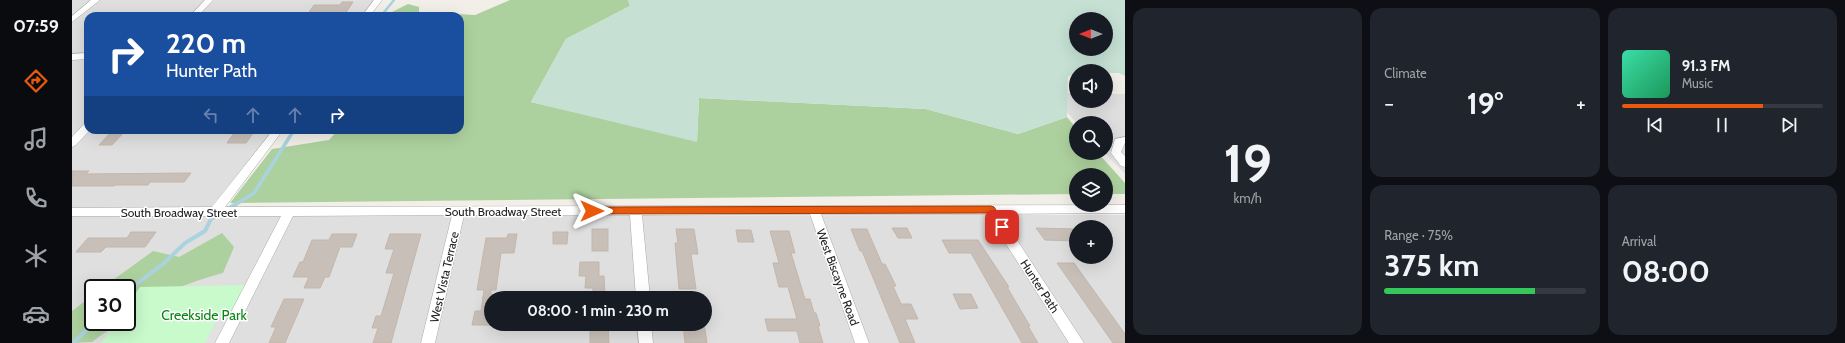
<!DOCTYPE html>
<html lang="en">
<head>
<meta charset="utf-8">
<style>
	:root { --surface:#171b24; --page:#20242c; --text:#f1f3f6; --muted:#9ea1a6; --line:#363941; --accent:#ea580c }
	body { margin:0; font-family:Cabin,sans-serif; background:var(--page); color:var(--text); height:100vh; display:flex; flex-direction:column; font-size:15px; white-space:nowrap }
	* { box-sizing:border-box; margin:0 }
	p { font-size:13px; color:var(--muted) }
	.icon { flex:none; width:22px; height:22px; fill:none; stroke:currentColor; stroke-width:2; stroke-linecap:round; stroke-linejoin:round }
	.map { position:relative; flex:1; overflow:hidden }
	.side { display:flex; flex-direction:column; gap:8px; padding:8px; background:#0d0f14; width:720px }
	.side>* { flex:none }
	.guide { position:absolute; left:12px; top:12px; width:380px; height:122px; border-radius:12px; box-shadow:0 4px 16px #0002; background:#1a4fa0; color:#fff; overflow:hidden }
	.needle { width:26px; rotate:270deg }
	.tools { position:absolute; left:997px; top:12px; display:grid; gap:8px }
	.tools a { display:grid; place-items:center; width:44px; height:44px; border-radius:50%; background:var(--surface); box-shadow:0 4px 16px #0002; font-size:20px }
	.speed { position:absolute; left:12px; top:279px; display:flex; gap:8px; font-size:20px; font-weight:700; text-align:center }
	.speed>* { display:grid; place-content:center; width:52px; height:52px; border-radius:50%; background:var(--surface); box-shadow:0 4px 16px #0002; line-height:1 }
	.speed .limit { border:2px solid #111; border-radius:6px; background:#fff; color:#111 }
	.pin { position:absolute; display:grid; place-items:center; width:34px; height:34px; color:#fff; margin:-17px; border-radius:8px; box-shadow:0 2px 6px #0006 }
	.me { position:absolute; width:44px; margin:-22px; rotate:90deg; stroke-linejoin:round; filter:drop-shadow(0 0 3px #0008) }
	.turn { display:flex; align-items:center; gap:14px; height:84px; padding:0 16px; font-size:18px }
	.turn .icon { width:52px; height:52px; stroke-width:2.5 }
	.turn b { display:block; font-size:28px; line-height:34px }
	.lanes { display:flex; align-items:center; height:38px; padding:0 16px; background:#0003; justify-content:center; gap:20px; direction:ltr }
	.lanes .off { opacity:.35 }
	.big { font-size:30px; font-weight:700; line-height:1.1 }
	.side .card { flex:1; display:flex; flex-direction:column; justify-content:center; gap:6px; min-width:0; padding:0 14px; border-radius:12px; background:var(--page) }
	.side .dial { align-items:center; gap:0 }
	.dial b { font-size:52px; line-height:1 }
	.song { display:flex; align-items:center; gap:12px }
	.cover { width:48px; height:48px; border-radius:6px; background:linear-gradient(135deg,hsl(160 70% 55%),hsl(150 70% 35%)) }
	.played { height:4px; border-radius:2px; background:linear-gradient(90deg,var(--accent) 70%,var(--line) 70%) }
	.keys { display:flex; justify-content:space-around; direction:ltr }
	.heat { display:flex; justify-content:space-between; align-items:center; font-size:22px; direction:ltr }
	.charge { height:6px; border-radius:3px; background:linear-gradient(90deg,#34c759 75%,var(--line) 0) }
	.side .tiles { flex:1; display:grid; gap:8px; grid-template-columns:repeat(3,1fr) }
	.card:first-child { grid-row:span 2 }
	.trip { position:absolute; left:412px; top:291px; width:228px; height:40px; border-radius:20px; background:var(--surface); box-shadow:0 4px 16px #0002; font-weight:700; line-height:40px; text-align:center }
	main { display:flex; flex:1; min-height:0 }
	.dock { display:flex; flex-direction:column; width:72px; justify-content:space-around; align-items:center; background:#090b0e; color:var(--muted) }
	.dock .icon { width:28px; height:28px }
	.dock .active { color:var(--accent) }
	.dock b { font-size:18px; color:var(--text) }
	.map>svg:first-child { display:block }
</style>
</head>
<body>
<main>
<nav class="dock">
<b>07:59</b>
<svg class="icon active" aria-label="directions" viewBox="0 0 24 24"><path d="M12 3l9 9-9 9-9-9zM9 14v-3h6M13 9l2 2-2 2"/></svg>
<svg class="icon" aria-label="music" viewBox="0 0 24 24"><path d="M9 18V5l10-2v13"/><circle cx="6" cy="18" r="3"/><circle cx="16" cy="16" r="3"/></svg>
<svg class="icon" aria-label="phone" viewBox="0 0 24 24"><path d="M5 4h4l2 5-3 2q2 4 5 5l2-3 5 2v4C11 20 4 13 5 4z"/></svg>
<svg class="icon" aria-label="climate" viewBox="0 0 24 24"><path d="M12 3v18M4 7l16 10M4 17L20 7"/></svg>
<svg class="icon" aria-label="car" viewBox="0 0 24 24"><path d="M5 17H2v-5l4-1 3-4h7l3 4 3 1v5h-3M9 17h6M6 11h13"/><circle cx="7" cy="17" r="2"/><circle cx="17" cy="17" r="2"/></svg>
</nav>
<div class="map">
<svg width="1053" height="343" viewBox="0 0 1053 343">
	<rect width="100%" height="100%" fill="#f2efe9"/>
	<g fill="#e0dfdf" fill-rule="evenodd">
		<path d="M0 0H302L289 16H16V130H200L133 216 1053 215V343H0ZM1004 227H1034V257H1004ZM21 288H55V322H21ZM419 298H633V324H419Z"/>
		<path d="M977 93H1004V101H1034V94H1053V174L1033 153 1034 123H1005Z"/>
	</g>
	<g fill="#add19e">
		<path d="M438 0H556L558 6 494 39 459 102 625 141 627 98 854 109 946 134 995 117 1004 128V153H1026L1053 183V194H1034V175H1004V194L158 203 200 149 257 140 266 130H388V16H312L336 4 347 7V12L403 15Z"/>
		<path d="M150 233 162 247 151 273C118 282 83 295 55 316V288H30L81 251 107 257Z"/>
		<path d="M21 295V322H47L20 342 0 343V311Z"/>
	</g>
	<path fill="#c6e0d4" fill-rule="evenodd" d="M556 0H1053V76L1047 73H1034V71H1004V75L996 76 995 117 946 134 854 109 627 98 625 142 459 102 494 39 558 6ZM1004 19H1034V49H1004Z"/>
	<path fill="#c8facc" d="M179 285 150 343H29L44 322H55V306L68 287Z"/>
	<path fill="#e2e2e2" d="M148 313H165L150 343H133Z"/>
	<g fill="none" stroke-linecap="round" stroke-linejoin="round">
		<path stroke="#aad3df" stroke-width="2.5" d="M309 16 322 0"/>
		<path stroke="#aad3df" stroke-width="3.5" d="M163 205 182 193 222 130"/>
		<g stroke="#aad3df" stroke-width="4">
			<path d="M156 209 164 204"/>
			<path d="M55 291 91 264 113 243 133 231 139 219 147 214"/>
			<path d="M1 343 23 322"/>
		</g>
	</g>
	<g fill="#c7bfb8" stroke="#c4b6ab">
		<path d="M270 2H281L273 14 235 15 242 5H268Z"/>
		<path d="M41 130H54L40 145H27Z"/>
		<path d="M164 130H183L174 143H155Z"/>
		<path d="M0 171H17L14 174 119 173 112 182H78L76 185H43L42 186H0Z"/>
		<path d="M820 228H835L840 238H826Z"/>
		<path d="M964 228 1004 229V241L973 240Z"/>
		<rect x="520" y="229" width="16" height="22"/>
		<path d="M604 229H622L626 254H619L624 289H607L603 243H606Z"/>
		<path d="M779 229H795L810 264H813L824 286H821L829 304H839L846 319H833L843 343H828L790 251H788Z"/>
		<path d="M664 230H679L682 242H666Z"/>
		<path d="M698 231H717L723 253H719L733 299H738L742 313H744L748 326H746L751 343H728L725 331H696L693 319H725L716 287H707L701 263H707Z"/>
		<path d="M59 232H84L73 247H34L29 252H4L16 238H55Z"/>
		<path d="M481 232H496L495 244H481Z"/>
		<path d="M260 234H285L280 247H268L257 277H253L248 288H232L237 277H221L228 262H231L240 240H257Z"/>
		<path d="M318 234H349L319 343H301L306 328H300L304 316H309L322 273H314L322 249H313Z"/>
		<path d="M436 234H445L442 253H429L424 290H419V325H400L403 311H409L412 290H405L414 238H435Z"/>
		<path d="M870 240H906L937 287H935L958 326H956L966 343H950L899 253H877Z"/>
		<path d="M508 262H527V276H532L533 298H521V288H513L514 276H507Z"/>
		<path d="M985 263H1002L1053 334V343H1041Z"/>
		<path d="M881 294H899L906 308 888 309Z"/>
		<path d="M212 299H232L213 343H197L204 327H199Z"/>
		<path d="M518 324H536L537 343H518Z"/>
		<path d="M611 324H632L635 343H613Z"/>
	</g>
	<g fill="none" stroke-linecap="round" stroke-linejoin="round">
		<defs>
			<g id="minor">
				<path d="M19 0H28L0 22V16Z"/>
				<path d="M133 0H141L126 16H118Z"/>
				<path d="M302 0H310L298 16H290Z"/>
				<path d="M16 53V59L0 60V54Z"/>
				<path d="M16 123V130H18L4 145 0 147V137L12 124Z"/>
				<path d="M201 130H211L153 207 1053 205V213L928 214 1012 343H997L915 214H749L797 343H783L738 214 570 215 578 298H564L558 215H392L363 343H349L380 215 221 216 157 343H143L209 216H0V208L140 207Z"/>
				<path d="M1053 137V143L1049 152 1053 156V167L1049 166 1039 153 1043 139Z"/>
				<path d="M565 324H579L581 343H567Z"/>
			</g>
		</defs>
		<use href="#minor" stroke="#a9a9a9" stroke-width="1"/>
		<use href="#minor" fill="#fff" fill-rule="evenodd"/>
	</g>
	<path fill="#ea580c" stroke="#983908" d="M919 206 922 207 933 224 935 227 933 229H926L916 213 520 214 515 211 520 207Z"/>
	<g text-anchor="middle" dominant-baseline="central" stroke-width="3" stroke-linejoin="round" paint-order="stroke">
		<g font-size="12" fill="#222" stroke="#fff">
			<text x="431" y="211">South Broadway Street</text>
			<text x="107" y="212">South Broadway Street</text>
			<text transform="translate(372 277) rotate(-77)">West Vista Terrace</text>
			<text transform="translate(766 277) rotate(70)">West Biscayne Road</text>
			<text transform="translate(968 286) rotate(57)">Hunter Path</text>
		</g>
		<g font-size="14" fill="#0c8416" stroke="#fff">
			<text x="132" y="315">Creekside Park</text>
		</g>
	</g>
</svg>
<div class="tools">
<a><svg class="needle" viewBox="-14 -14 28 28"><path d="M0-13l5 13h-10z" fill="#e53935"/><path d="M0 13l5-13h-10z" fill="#9ea1a6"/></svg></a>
<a><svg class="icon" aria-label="sound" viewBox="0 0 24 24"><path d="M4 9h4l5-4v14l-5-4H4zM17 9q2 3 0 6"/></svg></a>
<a><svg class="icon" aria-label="search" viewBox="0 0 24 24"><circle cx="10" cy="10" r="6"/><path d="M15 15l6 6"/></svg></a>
<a><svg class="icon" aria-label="layers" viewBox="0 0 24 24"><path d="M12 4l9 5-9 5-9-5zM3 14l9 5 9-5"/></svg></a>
<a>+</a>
</div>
<div class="speed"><div class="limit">30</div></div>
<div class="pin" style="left:930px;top:227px;background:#d93025"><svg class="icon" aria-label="arrive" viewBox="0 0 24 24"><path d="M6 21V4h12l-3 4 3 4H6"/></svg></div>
<svg class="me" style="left:520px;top:211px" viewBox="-20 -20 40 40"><path d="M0-17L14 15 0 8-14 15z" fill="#ea580c" stroke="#fff" stroke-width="4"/></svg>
<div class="trip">08:00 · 1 min · 230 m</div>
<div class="guide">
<div class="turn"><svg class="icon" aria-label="right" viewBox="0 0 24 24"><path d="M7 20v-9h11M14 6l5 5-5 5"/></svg><div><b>220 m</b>Hunter Path</div></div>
<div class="lanes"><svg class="icon off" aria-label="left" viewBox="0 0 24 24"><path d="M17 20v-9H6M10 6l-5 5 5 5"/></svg><svg class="icon off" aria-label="ahead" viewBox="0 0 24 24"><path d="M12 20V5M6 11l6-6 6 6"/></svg><svg class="icon off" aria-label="ahead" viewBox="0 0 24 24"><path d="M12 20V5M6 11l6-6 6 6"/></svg><svg class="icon" aria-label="right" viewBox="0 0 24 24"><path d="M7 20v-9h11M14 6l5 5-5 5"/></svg></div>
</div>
</div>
<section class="side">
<div class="tiles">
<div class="card dial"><b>19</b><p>km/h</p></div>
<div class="card"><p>Climate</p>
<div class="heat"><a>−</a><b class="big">19°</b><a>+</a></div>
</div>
<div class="card">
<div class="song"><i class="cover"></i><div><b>91.3 FM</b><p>Music</p></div></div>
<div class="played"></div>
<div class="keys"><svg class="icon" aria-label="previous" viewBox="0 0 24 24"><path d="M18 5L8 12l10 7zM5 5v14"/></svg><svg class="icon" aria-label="pause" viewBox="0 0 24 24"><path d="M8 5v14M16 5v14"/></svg><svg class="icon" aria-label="next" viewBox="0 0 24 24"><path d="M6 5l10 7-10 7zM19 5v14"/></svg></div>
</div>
<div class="card"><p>Range · 75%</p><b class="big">375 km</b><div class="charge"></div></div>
<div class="card"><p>Arrival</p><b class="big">08:00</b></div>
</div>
</section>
</main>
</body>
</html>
